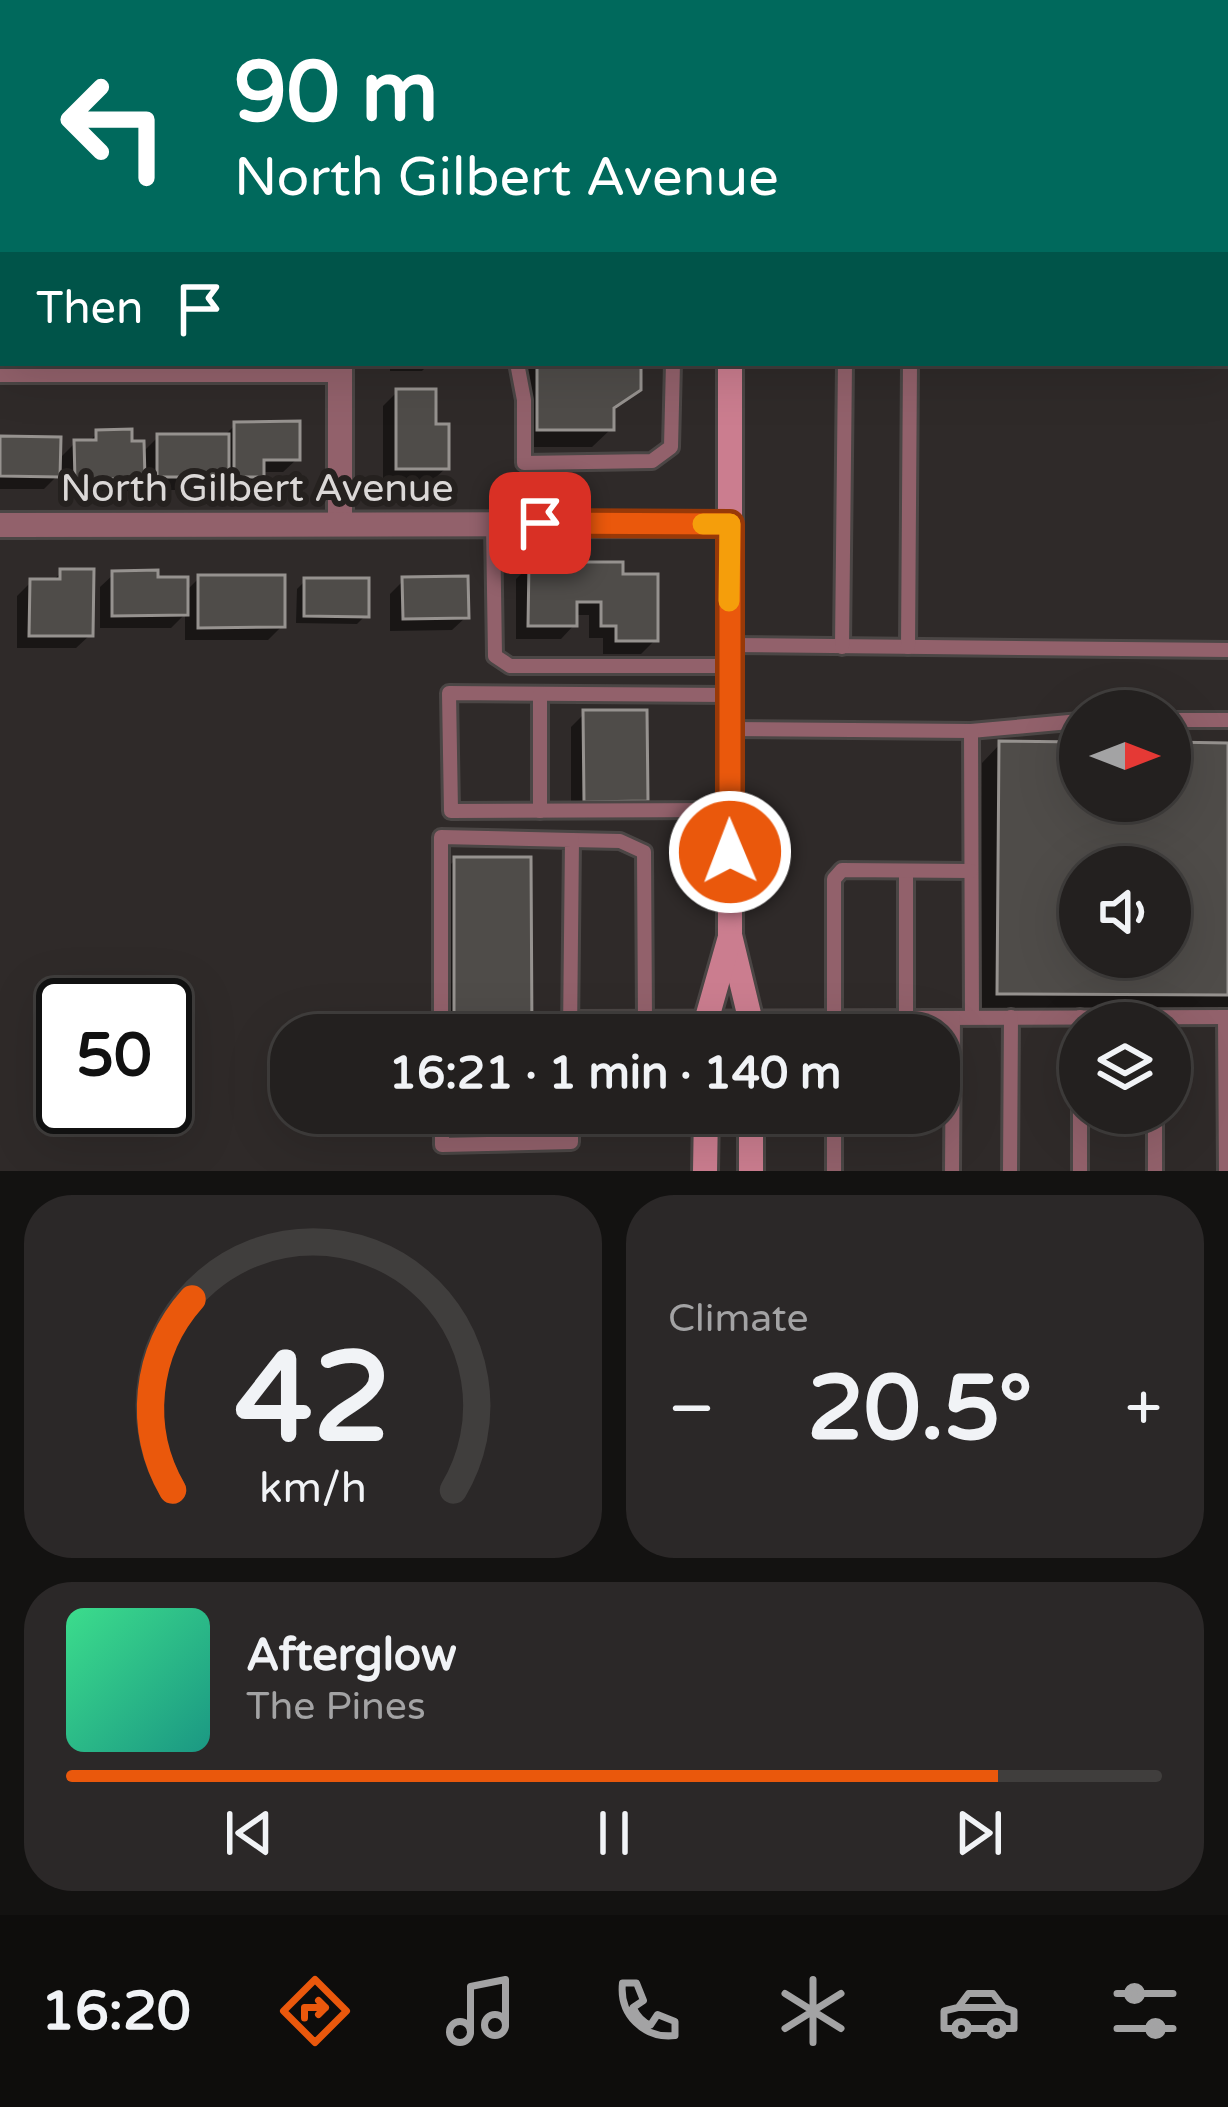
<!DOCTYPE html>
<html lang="en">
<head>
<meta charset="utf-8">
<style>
	:root { --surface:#23201f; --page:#2b2828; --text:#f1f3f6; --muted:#a3a3a4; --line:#403e3d; --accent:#ea580c }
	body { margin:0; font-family:"Varela Round",sans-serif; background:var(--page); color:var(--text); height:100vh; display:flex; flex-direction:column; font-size:45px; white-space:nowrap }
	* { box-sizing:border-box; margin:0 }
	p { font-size:39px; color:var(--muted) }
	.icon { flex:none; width:66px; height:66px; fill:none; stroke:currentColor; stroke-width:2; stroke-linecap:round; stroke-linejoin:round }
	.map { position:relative; height:1171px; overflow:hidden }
	.side { display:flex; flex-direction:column; gap:24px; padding:24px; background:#131211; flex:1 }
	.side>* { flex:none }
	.guide { position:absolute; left:0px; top:0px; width:1230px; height:366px; box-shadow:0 12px 48px #0002,0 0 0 3px var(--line); background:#00695c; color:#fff; overflow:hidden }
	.needle { width:78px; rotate:90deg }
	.fabs { position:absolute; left:1059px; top:690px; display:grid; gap:24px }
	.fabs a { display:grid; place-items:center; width:132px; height:132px; border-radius:50%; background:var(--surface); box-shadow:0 12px 48px #0002,0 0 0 3px var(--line); font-size:60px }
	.speed { position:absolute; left:36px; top:978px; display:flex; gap:24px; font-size:60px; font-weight:700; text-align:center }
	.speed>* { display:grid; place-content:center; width:156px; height:156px; border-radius:50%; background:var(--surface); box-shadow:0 12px 48px #0002,0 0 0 3px var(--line); line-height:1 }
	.speed .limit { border:6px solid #111; border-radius:18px; background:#fff; color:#111 }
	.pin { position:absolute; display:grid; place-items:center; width:102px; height:102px; color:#fff; margin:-51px; border-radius:24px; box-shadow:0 6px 18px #0006 }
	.me { position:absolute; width:132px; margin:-66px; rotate:359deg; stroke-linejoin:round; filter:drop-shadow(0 0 9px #0008) }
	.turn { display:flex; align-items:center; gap:42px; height:252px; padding:0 36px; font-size:54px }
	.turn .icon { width:156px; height:156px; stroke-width:2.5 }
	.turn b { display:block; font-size:84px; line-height:102px }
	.then { display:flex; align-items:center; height:114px; padding:0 36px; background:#0003; gap:24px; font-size:45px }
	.big { font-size:90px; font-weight:700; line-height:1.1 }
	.side .tile { flex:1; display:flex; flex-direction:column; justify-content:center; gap:18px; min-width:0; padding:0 42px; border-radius:48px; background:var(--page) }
	.side .dial { align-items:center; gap:0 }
	.dial svg { height:312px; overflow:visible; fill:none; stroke:var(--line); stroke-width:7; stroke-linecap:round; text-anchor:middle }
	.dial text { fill:var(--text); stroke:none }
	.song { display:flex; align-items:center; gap:36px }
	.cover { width:144px; height:144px; border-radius:18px; background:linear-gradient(135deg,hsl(150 70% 55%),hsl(170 70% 35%)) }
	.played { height:12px; border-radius:6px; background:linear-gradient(90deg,var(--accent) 85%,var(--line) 85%) }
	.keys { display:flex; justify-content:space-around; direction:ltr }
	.heat { display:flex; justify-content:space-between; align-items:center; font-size:66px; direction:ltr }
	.side .tiles { flex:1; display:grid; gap:24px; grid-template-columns:1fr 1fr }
	.tile:last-child { grid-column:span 2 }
	.trip { position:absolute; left:270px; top:1014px; width:690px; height:120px; border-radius:48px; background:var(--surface); box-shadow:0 12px 48px #0002,0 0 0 3px var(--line); font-weight:700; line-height:120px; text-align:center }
	.tabs { display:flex; height:192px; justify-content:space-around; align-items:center; background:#0e0d0c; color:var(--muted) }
	.tabs .icon { width:84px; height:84px }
	.tabs .on { color:var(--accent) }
	.tabs b { font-size:54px; color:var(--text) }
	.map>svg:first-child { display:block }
</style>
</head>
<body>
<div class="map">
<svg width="1228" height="1171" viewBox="0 0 1228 1171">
	<rect width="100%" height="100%" fill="#2f2a29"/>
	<g fill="#0007" fill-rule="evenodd">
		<path d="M224 0H262V3H221Z"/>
		<path d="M540 0H629L626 3Z"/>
		<path d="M1158 0H1226V3H1155Z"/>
		<path d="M1228 125V249H1227V126Z"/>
		<rect x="0" y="281" width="3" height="53"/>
		<path d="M390 363H430L422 371H390Z"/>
		<path d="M520 363H638V388L611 413V429L592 447H520Z"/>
		<path d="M397 392 433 427 446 468 432 481H383V406Z"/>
		<path d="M235 425 297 459 283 472H261L248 489 221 490V480L212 490H144V475L128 491 62 492V471L44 489H0V439L57 461 75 443H88L97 433 142 453 158 437H223Z"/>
		<path d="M530 565 620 577 655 640 641 654H603V638H589V615H574V625L561 639H516V579Z"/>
		<path d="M62 572 90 635 76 648H17V596L31 582H51Z"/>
		<path d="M114 574 155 580 185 592 199 578 282 626 268 640H185V614L171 628H100V587Z"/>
		<path d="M404 580 466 617 452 630 390 631V594Z"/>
		<path d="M305 581 366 615 357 624 296 623 297 589Z"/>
		<path d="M585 713 645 800 631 813 571 814V727Z"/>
		<path d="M1000 744 1080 745V801H1170V745L1228 746V1013L980 1011 982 763ZM1080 867H1170V957H1080Z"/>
		<path d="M455 860 529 1035H437L436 879Z"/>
		<path d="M437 1113H529V1126L510 1145H437Z"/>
	</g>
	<g fill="#4f4c49" stroke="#96928f" stroke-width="3" fill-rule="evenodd">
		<path d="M0 0H57V3H3L0 26Z"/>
		<rect x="77" y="0" width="67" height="3"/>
		<rect x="156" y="0" width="67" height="3"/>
		<rect x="557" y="0" width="52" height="3"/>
		<rect x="938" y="0" width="94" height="3"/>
		<path d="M1158 0H1228V109L1227 3Z"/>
		<rect x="0" y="112" width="3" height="55"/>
		<path d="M537 363H641V390L614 408V430H537Z"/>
		<path d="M396 389H436V424H449V469H396Z"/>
		<path d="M300 421V460H264V477H234V422Z"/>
		<path d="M132 429V441H144L145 478 75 480 74 440H96V430Z"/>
		<rect x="157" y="434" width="72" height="43"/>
		<path d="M0 436 61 437 60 477 0 476Z"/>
		<path d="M529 562H623V574H658V641H616V626H601V602H577V626H528Z"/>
		<path d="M60 569H94L93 636H29L30 579H60Z"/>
		<path d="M158 570V577H188V615L112 616V571Z"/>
		<path d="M198 575H285V627L198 628Z"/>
		<path d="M468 576 469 618 403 619 402 577Z"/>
		<path d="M304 578H369V617L304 616Z"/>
		<path d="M583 710H647L648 801 584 802Z"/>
		<path d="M999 741 1080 742V801H1170V742L1228 743V995L997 994ZM1080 867H1170V957H1080Z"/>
		<path d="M454 857H531L532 1035H454Z"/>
		<rect x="454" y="1113" width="78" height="15"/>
	</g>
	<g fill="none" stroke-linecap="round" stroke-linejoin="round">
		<defs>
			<g id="lane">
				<path d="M650 0V3"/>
				<path d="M521 3V0"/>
				<path d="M848 3 850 0"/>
				<path d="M0 84H3"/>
				<path d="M1227 313 1228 315"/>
				<path d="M517 363 524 400V463L652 461 671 447 673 363"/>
				<path d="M0 375H340"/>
				<path d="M493 523 495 656 510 666H729"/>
				<path d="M729 645 1228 650"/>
				<path d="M842 647 845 363"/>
				<path d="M908 647 910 363"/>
				<path d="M729 695 449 693 451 811 729 810"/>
				<path d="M1170 720H1228"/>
				<path d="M729 729 971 731 1080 721"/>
				<path d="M971 731 972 1017"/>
				<path d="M540 811V694"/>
				<path d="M572 840 620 841 644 852 645 1019"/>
				<path d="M906 871V1018"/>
				<path d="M1225 1017 1226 1171"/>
				<path d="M570 1019 1228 1017"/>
				<path d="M441 1035V837L572 840 570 1035"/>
				<path d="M834 1035V879L842 870 971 871"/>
				<path d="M442 1113V1145L571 1142V1113"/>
				<path d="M834 1113V1171"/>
				<path d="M1155 1113V1171"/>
				<path d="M952 1171 953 1018"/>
				<path d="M1010 1171 1011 1017"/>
				<path d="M1080 1171V1017"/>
			</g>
			<g id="street">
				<path d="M342 3V0"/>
				<path d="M0 229H3"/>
				<path d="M340 522V363"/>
				<path d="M0 525 730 524"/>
			</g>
			<g id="secondary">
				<path d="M731 3V0"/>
				<path d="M730 363V935L750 1018V1035"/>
				<path d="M707 1035V1018L730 937"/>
				<path d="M751 1113V1171"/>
				<path d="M705 1171 706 1113"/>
			</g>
		</defs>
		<use href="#lane" stroke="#4b4645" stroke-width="20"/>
		<use href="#street" stroke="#4b4645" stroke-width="30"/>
		<use href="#secondary" stroke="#4b4645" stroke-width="30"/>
		<use href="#lane" stroke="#92616b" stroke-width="14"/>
		<use href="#street" stroke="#92616b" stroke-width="24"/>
		<use href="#secondary" stroke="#cb7d8f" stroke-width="24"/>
	</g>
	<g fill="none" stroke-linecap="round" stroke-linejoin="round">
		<defs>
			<path id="route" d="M540 523 730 524V852"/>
		</defs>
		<use href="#route" stroke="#983908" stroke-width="30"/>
		<use href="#route" stroke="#ea580c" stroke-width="21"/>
		<path stroke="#f59e0b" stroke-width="21" d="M703 524H730L729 601"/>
	</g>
	<g text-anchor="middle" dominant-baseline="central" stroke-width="12" stroke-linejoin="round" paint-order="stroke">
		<g font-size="39" fill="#dbd8d7" stroke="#25211f">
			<text x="257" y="488">North Gilbert Avenue</text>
		</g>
	</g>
</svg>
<div class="fabs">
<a><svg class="needle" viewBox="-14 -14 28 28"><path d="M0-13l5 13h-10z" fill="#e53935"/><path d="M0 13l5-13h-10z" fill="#a3a3a4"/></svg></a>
<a><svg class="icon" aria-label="sound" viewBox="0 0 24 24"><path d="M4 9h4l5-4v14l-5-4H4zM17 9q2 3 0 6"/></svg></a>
<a><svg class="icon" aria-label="layers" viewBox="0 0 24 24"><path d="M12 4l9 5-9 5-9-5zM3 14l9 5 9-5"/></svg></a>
</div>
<div class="speed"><div class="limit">50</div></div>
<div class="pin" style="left:540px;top:523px;background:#d93025"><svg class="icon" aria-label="arrive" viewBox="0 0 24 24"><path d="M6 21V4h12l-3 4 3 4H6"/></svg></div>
<svg class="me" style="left:730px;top:852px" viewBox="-20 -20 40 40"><circle r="17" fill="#ea580c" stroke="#fff" stroke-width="3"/><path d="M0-11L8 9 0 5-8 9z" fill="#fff"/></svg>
<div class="trip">16:21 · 1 min · 140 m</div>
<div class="guide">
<div class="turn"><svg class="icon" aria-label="left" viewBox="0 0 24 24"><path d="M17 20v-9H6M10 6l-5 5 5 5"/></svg><div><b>90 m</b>North Gilbert Avenue</div></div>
<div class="then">Then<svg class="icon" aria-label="arrive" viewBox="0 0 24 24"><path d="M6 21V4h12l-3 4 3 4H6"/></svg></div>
</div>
</div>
<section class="side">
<div class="tiles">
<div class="tile dial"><svg viewBox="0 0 100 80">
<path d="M14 69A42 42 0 1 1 86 69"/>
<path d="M14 69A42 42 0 0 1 19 20" stroke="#ea580c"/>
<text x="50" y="56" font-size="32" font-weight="700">42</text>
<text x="50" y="72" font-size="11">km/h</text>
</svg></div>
<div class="tile"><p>Climate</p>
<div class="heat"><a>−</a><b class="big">20.5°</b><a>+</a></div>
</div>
<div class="tile">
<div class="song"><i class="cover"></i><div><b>Afterglow</b><p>The Pines</p></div></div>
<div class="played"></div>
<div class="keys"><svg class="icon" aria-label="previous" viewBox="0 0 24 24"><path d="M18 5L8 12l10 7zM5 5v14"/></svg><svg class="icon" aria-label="pause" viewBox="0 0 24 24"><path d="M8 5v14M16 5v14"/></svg><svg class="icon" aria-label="next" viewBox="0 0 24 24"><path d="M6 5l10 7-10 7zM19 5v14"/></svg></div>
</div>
</div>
</section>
<nav class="tabs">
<b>16:20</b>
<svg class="icon on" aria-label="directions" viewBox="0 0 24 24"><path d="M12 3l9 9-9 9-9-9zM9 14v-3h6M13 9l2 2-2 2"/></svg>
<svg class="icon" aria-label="music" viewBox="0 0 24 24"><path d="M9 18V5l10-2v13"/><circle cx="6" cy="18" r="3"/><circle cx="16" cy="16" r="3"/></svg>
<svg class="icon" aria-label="phone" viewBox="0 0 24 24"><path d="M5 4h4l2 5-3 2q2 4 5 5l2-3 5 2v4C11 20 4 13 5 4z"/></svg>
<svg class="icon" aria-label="climate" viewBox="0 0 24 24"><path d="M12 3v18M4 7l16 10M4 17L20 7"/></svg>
<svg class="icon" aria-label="car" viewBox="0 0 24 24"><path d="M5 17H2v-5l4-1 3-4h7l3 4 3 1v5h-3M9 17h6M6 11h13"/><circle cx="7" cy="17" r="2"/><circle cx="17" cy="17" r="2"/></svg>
<svg class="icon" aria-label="filters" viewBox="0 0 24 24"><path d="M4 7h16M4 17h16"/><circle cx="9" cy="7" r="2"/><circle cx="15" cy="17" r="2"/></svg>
</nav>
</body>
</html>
